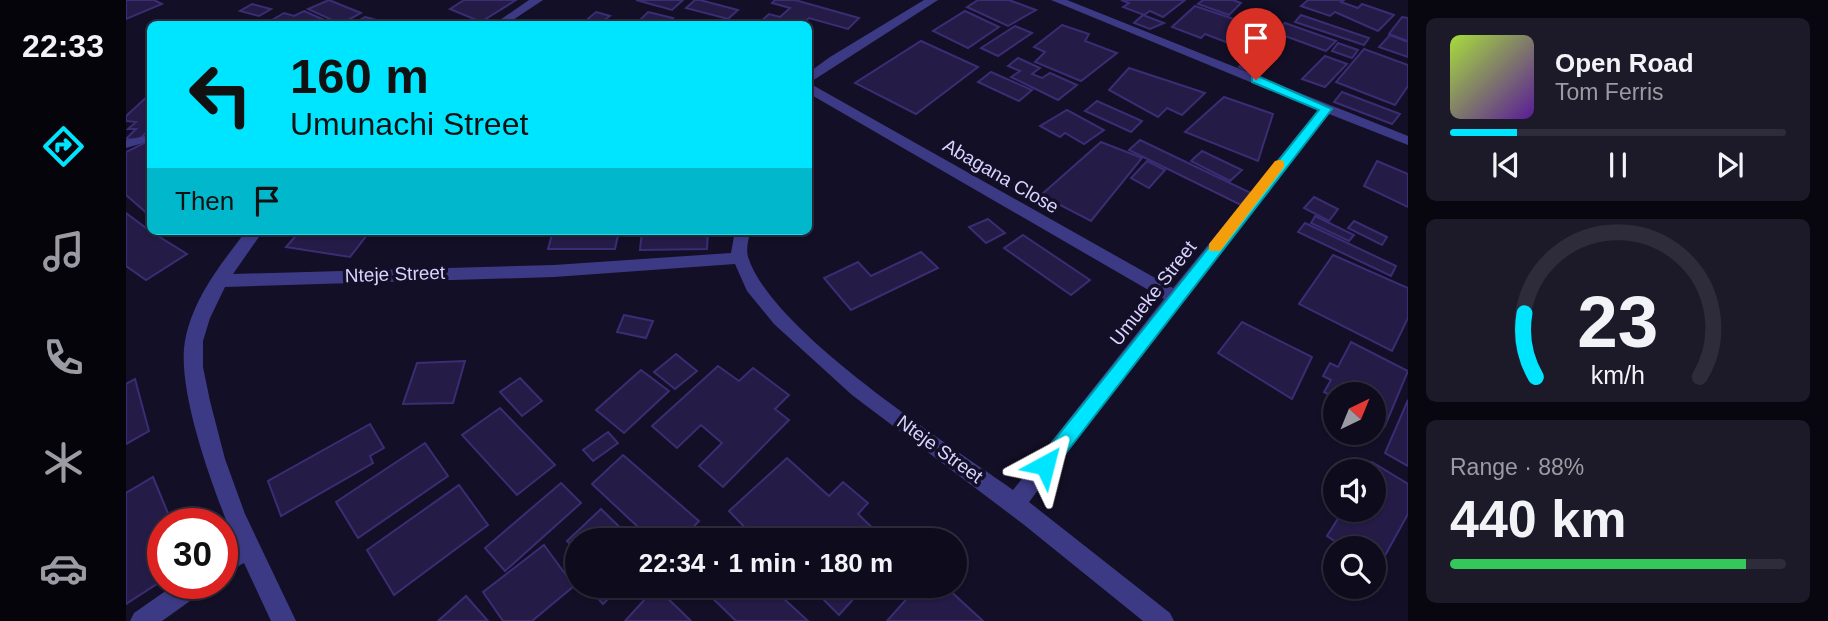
<!DOCTYPE html>
<html lang="en">
<head>
<meta charset="utf-8">
<style>
	:root { --surface:#0e0b1c; --page:#1c1929; --text:#f1f3f6; --muted:#9b9ba3; --line:#2e2b3b; --accent:#00e5ff }
	body { margin:0; font-family:Helvetica,sans-serif; background:var(--page); color:var(--text); height:100vh; display:flex; flex-direction:column; font-size:26px; white-space:nowrap }
	* { box-sizing:border-box; margin:0 }
	p { font-size:23px; color:var(--muted) }
	.icon { flex:none; width:38px; height:38px; fill:none; stroke:currentColor; stroke-width:2; stroke-linecap:round; stroke-linejoin:round }
	.map { position:relative; flex:1; overflow:hidden }
	.panel { display:flex; flex-direction:column; gap:18px; padding:18px; background:#08060f; width:420px }
	.panel>* { flex:none }
	.banner { position:absolute; left:21px; top:21px; width:665px; height:214px; border-radius:10px; box-shadow:0 2px 5px #0004,0 0 0 2px var(--line); background:#00e5ff; color:#111; overflow:hidden }
	.needle { width:46px; rotate:43deg }
	.tools { position:absolute; left:1197px; top:382px; display:grid; gap:14px }
	.tools a { display:grid; place-items:center; width:63px; height:63px; border-radius:50%; background:var(--surface); box-shadow:0 2px 5px #0004,0 0 0 2px var(--line); font-size:35px }
	.speed { position:absolute; left:21px; top:508px; display:flex; gap:14px; font-size:35px; font-weight:700; text-align:center }
	.speed>* { display:grid; place-content:center; width:91px; height:91px; border-radius:50%; background:var(--surface); box-shadow:0 2px 5px #0004,0 0 0 2px var(--line); line-height:1 }
	.speed .limit { border:10px solid #d22; background:#fff; color:#111 }
	.pin { position:absolute; display:grid; place-items:center; width:60px; height:60px; color:#fff; margin:-72px -30px; border-radius:50% 50% 50% 0; rotate:-45deg; box-shadow:0 0 7px #0007 }
	.pin .icon { rotate:45deg }
	.me { position:absolute; width:77px; margin:-38px; rotate:38deg; stroke-linejoin:round; filter:drop-shadow(0 0 5px #0008) }
	.turn { display:flex; align-items:center; gap:24px; height:147px; padding:0 28px; font-size:32px }
	.turn .icon { width:91px; height:91px; stroke-width:2.5 }
	.turn b { display:block; font-size:49px; line-height:60px }
	.then { display:flex; align-items:center; height:66px; padding:0 28px; background:#0003; gap:14px; font-size:26px }
	.big { font-size:52px; font-weight:700; line-height:1.1 }
	.panel .widget { flex:1; display:flex; flex-direction:column; justify-content:center; gap:10px; min-width:0; padding:0 24px; border-radius:10px; background:var(--page) }
	.panel .dial { align-items:center; gap:0 }
	.dial svg { height:182px; overflow:visible; fill:none; stroke:var(--line); stroke-width:7; stroke-linecap:round; text-anchor:middle }
	.dial text { fill:var(--text); stroke:none }
	.song { display:flex; align-items:center; gap:21px }
	.cover { width:84px; height:84px; border-radius:10px; background:linear-gradient(135deg,hsl(80 70% 55%),hsl(270 70% 35%)) }
	.played { height:7px; border-radius:4px; background:linear-gradient(90deg,var(--accent) 20%,var(--line) 20%) }
	.keys { display:flex; justify-content:space-around; direction:ltr }
	.charge { height:10px; border-radius:5px; background:linear-gradient(90deg,#34c759 88%,var(--line) 0) }
	.trip { position:absolute; left:439px; top:528px; width:402px; height:70px; border-radius:35px; background:var(--surface); box-shadow:0 2px 5px #0004,0 0 0 2px var(--line); font-weight:700; line-height:70px; text-align:center }
	main { display:flex; flex:1; min-height:0 }
	.menu { display:flex; flex-direction:column; width:126px; justify-content:space-around; align-items:center; background:#06040b; color:var(--muted) }
	.menu .icon { width:49px; height:49px }
	.menu .on { color:var(--accent) }
	.menu b { font-size:32px; color:var(--text) }
	.map>svg:first-child { display:block }
</style>
</head>
<body>
<main>
<nav class="menu">
<b>22:33</b>
<svg class="icon on" aria-label="directions" viewBox="0 0 24 24"><path d="M12 3l9 9-9 9-9-9zM9 14v-3h6M13 9l2 2-2 2"/></svg>
<svg class="icon" aria-label="music" viewBox="0 0 24 24"><path d="M9 18V5l10-2v13"/><circle cx="6" cy="18" r="3"/><circle cx="16" cy="16" r="3"/></svg>
<svg class="icon" aria-label="phone" viewBox="0 0 24 24"><path d="M5 4h4l2 5-3 2q2 4 5 5l2-3 5 2v4C11 20 4 13 5 4z"/></svg>
<svg class="icon" aria-label="climate" viewBox="0 0 24 24"><path d="M12 3v18M4 7l16 10M4 17L20 7"/></svg>
<svg class="icon" aria-label="car" viewBox="0 0 24 24"><path d="M5 17H2v-5l4-1 3-4h7l3 4 3 1v5h-3M9 17h6M6 11h13"/><circle cx="7" cy="17" r="2"/><circle cx="17" cy="17" r="2"/></svg>
</nav>
<div class="map">
<svg width="1282" height="621" viewBox="0 0 1282 621">
	<rect width="100%" height="100%" fill="#130f26"/>
	<g fill="#241b47" stroke="#3b2d73" stroke-width="2">
		<path d="M0 0H28L36 4 0 19Z"/>
		<path d="M203 0 235 13 215 24 182 9Z"/>
		<path d="M338 0H390L355 22 324 9Z"/>
		<path d="M510 0H557L546 10Z"/>
		<path d="M569 0H574L612 10 602 19 560 8Z"/>
		<path d="M649 0H669L733 18 722 29 683 18 676 24H632L643 14 654 17 664 8 646 3Z"/>
		<path d="M852 0H883L910 10 882 26 841 7Z"/>
		<path d="M995 0H1059L1037 17 1024 11 1018 15 997 7 1003 3Z"/>
		<path d="M1077 0H1107L1115 3 1103 15 1072 4Z"/>
		<path d="M1182 0H1218L1215 2 1232 8 1236 4 1268 15 1252 31 1209 12 1204 16 1175 6Z"/>
		<path d="M126 4 145 9 133 16 114 11Z"/>
		<path d="M1069 6 1117 22 1100 42 1079 34 1075 38 1046 27Z"/>
		<path d="M178 11 205 23H141L158 13 168 16Z"/>
		<path d="M839 11 873 27 842 48 807 31Z"/>
		<path d="M470 12 484 16 477 21 490 24 457 23Z"/>
		<path d="M522 12 547 18 541 24 511 23Z"/>
		<path d="M1017 15 1038 23 1024 29 1008 23Z"/>
		<path d="M1175 15 1243 38 1238 45 1169 22Z"/>
		<path d="M239 17 266 24H227Z"/>
		<path d="M1276 17 1282 18V41L1263 34Z"/>
		<path d="M1159 23 1210 41 1200 51 1148 32Z"/>
		<path d="M936 25 963 34 959 41 991 53 955 81 909 62 919 52 908 47Z"/>
		<path d="M889 26 906 33 872 56 855 48Z"/>
		<path d="M1264 35 1282 42V57L1253 47Z"/>
		<path d="M795 41 852 67 790 114 729 83Z"/>
		<path d="M1212 43 1232 50 1226 58 1206 51Z"/>
		<path d="M1238 49 1282 65V86L1269 105 1210 82Z"/>
		<path d="M1130 50 1150 57 1133 75 1113 67Z"/>
		<path d="M1199 56 1221 64 1199 87 1176 79Z"/>
		<path d="M892 58 914 68 906 74 916 78 924 73 951 85 932 100 885 77 894 71 882 66Z"/>
		<path d="M1003 68 1079 93 1056 115 1041 108 1032 117 983 90Z"/>
		<path d="M865 72 906 90 893 101 852 82Z"/>
		<path d="M1216 92 1274 114 1266 124 1208 102Z"/>
		<path d="M24 94V128L13 140 0 139 10 129H2L10 122 0 121V116Z"/>
		<path d="M1098 97 1147 114 1132 161 1059 132Z"/>
		<path d="M971 101 1016 121 1005 132 959 111Z"/>
		<path d="M941 110 978 130 958 144 939 133 934 137 914 126Z"/>
		<path d="M24 140V216L0 195V152Z"/>
		<path d="M1014 140 1125 193 1115 205 1003 150Z"/>
		<path d="M975 142 1016 158 965 221 915 195Z"/>
		<path d="M1076 151 1116 170 1104 181 1065 161Z"/>
		<path d="M1021 161 1039 170 1023 188 1005 178Z"/>
		<path d="M1251 161 1282 174V207L1238 186Z"/>
		<path d="M1188 197 1212 209 1203 221 1178 208Z"/>
		<path d="M0 213 24 231 61 254 20 280 0 266Z"/>
		<path d="M1189 216 1228 235 1223 241 1185 223Z"/>
		<path d="M862 219 879 233 860 243 843 227Z"/>
		<path d="M1228 221 1261 237 1256 245 1222 228Z"/>
		<path d="M1179 223 1270 266 1265 276 1172 232Z"/>
		<path d="M174 231H244L224 257 160 247Z"/>
		<path d="M427 231H493L489 249H422Z"/>
		<path d="M516 231H582L581 249 514 250Z"/>
		<path d="M897 235 964 280 945 295 878 248Z"/>
		<path d="M795 252 812 268 725 310 698 278 732 262 745 276Z"/>
		<path d="M1207 255 1282 288V318L1266 351 1173 304Z"/>
		<path d="M498 315 527 321 520 338 491 332Z"/>
		<path d="M1116 322 1186 357 1166 399 1092 353Z"/>
		<path d="M1225 342 1282 371 1259 426 1248 419V394H1209V398L1198 392 1205 380 1197 376 1204 363 1212 367Z"/>
		<path d="M550 354 571 371 549 389 528 372Z"/>
		<path d="M339 361 327 403 277 404 291 363Z"/>
		<path d="M592 366 613 381 627 368 663 395 649 409 663 420 597 487 573 466 596 443 575 425 551 448 526 426Z"/>
		<path d="M515 370 543 391 498 433 470 410Z"/>
		<path d="M394 378 416 401 396 416 374 392Z"/>
		<path d="M9 379 23 431 0 444V384Z"/>
		<path d="M1282 400V466L1259 453Z"/>
		<path d="M374 408 429 465 391 495 336 435Z"/>
		<path d="M244 424 258 448 244 456 247 463 155 516 142 481Z"/>
		<path d="M482 432 492 443 467 461 457 450Z"/>
		<path d="M299 443 322 476 232 538 210 502Z"/>
		<path d="M497 455 573 521 554 541H527L466 484Z"/>
		<path d="M661 458 703 496 717 482 742 503 732 514 760 541H674L671 537 667 541H632L603 511Z"/>
		<path d="M1246 462 1282 484V514L1251 570 1248 568V548H1219L1201 536 1218 509H1248V471H1241Z"/>
		<path d="M27 477 46 523H37V580L0 604V493Z"/>
		<path d="M435 483 455 503 379 571 359 548Z"/>
		<path d="M333 485 362 525 268 595 241 550Z"/>
		<path d="M475 509 508 541H452V552L441 541Z"/>
		<path d="M418 545 448 586 406 621H377L357 592Z"/>
		<path d="M461 586H495L477 604Z"/>
		<path d="M574 586H644L682 621H610Z"/>
		<path d="M684 586H739L713 615Z"/>
		<path d="M792 586H819L857 621H761Z"/>
		<path d="M530 587 565 621H499Z"/>
		<path d="M340 596 362 621H312Z"/>
	</g>
	<g fill="none" stroke-linecap="round" stroke-linejoin="round">
		<path fill="#3d3a85" fill-rule="evenodd" d="M24 135V141L0 148V140Z"/>
		<g fill="#3d3a85" fill-rule="evenodd">
			<path d="M403 0H417L381 24H368Z"/>
			<path d="M798 0H812L683 83 1047 288 1192 110 925 0H941L1282 136V145L1203 114 1161 164 903 502 1044 613 1048 621H1017L897 524 726 395 648 324 621 291 609 264 428 277 99 287 84 318 77 341V367L84 401 99 459 119 514 170 621H145L118 563 96 575V551L109 542C89 494 50 391 59 341 67 298 95 264 120 231H137L107 274 428 265 605 253 609 231H625C622 239 620 249 622 257 646 332 821 443 887 490L1038 299 682 93V73L704 57Z"/>
			<path d="M51 583H82L78 591 36 621H4L8 613Z"/>
		</g>
	</g>
	<path fill="#00e5ff" stroke="#0095a6" stroke-width="2" d="M1126 77H1134L1206 109 926 471 919 474 913 471 910 465 913 459 1193 110 1126 82Z"/>
	<path fill="#f59e0b" d="M1153 160 1158 161V167L1094 251H1083V244L1149 161Z"/>
	<g text-anchor="middle" dominant-baseline="central" stroke-width="7" stroke-linejoin="round" paint-order="stroke">
		<g font-size="19" fill="#d9d4ff" stroke="#130f26">
			<text transform="translate(875 176) rotate(30)">Abagana Close</text>
			<text transform="translate(269 274) rotate(-2)">Nteje Street</text>
			<text transform="translate(1027 293) rotate(-52)">Umueke Street</text>
			<text transform="translate(814 449) rotate(36)">Nteje Street</text>
		</g>
	</g>
</svg>
<div class="tools">
<a><svg class="needle" viewBox="-14 -14 28 28"><path d="M0-13l5 13h-10z" fill="#e53935"/><path d="M0 13l5-13h-10z" fill="#9b9ba3"/></svg></a>
<a><svg class="icon" aria-label="sound" viewBox="0 0 24 24"><path d="M4 9h4l5-4v14l-5-4H4zM17 9q2 3 0 6"/></svg></a>
<a><svg class="icon" aria-label="search" viewBox="0 0 24 24"><circle cx="10" cy="10" r="6"/><path d="M15 15l6 6"/></svg></a>
</div>
<div class="speed"><div class="limit">30</div></div>
<div class="pin" style="left:1130px;top:80px;background:#d93025"><svg class="icon" aria-label="arrive" viewBox="0 0 24 24"><path d="M6 21V4h12l-3 4 3 4H6"/></svg></div>
<svg class="me" style="left:919px;top:465px" viewBox="-20 -20 40 40"><path d="M0-17L14 15 0 8-14 15z" fill="#00e5ff" stroke="#fff" stroke-width="4"/></svg>
<div class="trip">22:34 · 1 min · 180 m</div>
<div class="banner">
<div class="turn"><svg class="icon" aria-label="left" viewBox="0 0 24 24"><path d="M17 20v-9H6M10 6l-5 5 5 5"/></svg><div><b>160 m</b>Umunachi Street</div></div>
<div class="then">Then<svg class="icon" aria-label="arrive" viewBox="0 0 24 24"><path d="M6 21V4h12l-3 4 3 4H6"/></svg></div>
</div>
</div>
<section class="panel">
<div class="widget">
<div class="song"><i class="cover"></i><div><b>Open Road</b><p>Tom Ferris</p></div></div>
<div class="played"></div>
<div class="keys"><svg class="icon" aria-label="previous" viewBox="0 0 24 24"><path d="M18 5L8 12l10 7zM5 5v14"/></svg><svg class="icon" aria-label="pause" viewBox="0 0 24 24"><path d="M8 5v14M16 5v14"/></svg><svg class="icon" aria-label="next" viewBox="0 0 24 24"><path d="M6 5l10 7-10 7zM19 5v14"/></svg></div>
</div>
<div class="widget dial"><svg viewBox="0 0 100 80">
<path d="M14 69A42 42 0 1 1 86 69"/>
<path d="M14 69A42 42 0 0 1 9 41" stroke="#00e5ff"/>
<text x="50" y="56" font-size="32" font-weight="700">23</text>
<text x="50" y="72" font-size="11">km/h</text>
</svg></div>
<div class="widget"><p>Range · 88%</p><b class="big">440 km</b><div class="charge"></div></div>
</section>
</main>
</body>
</html>
